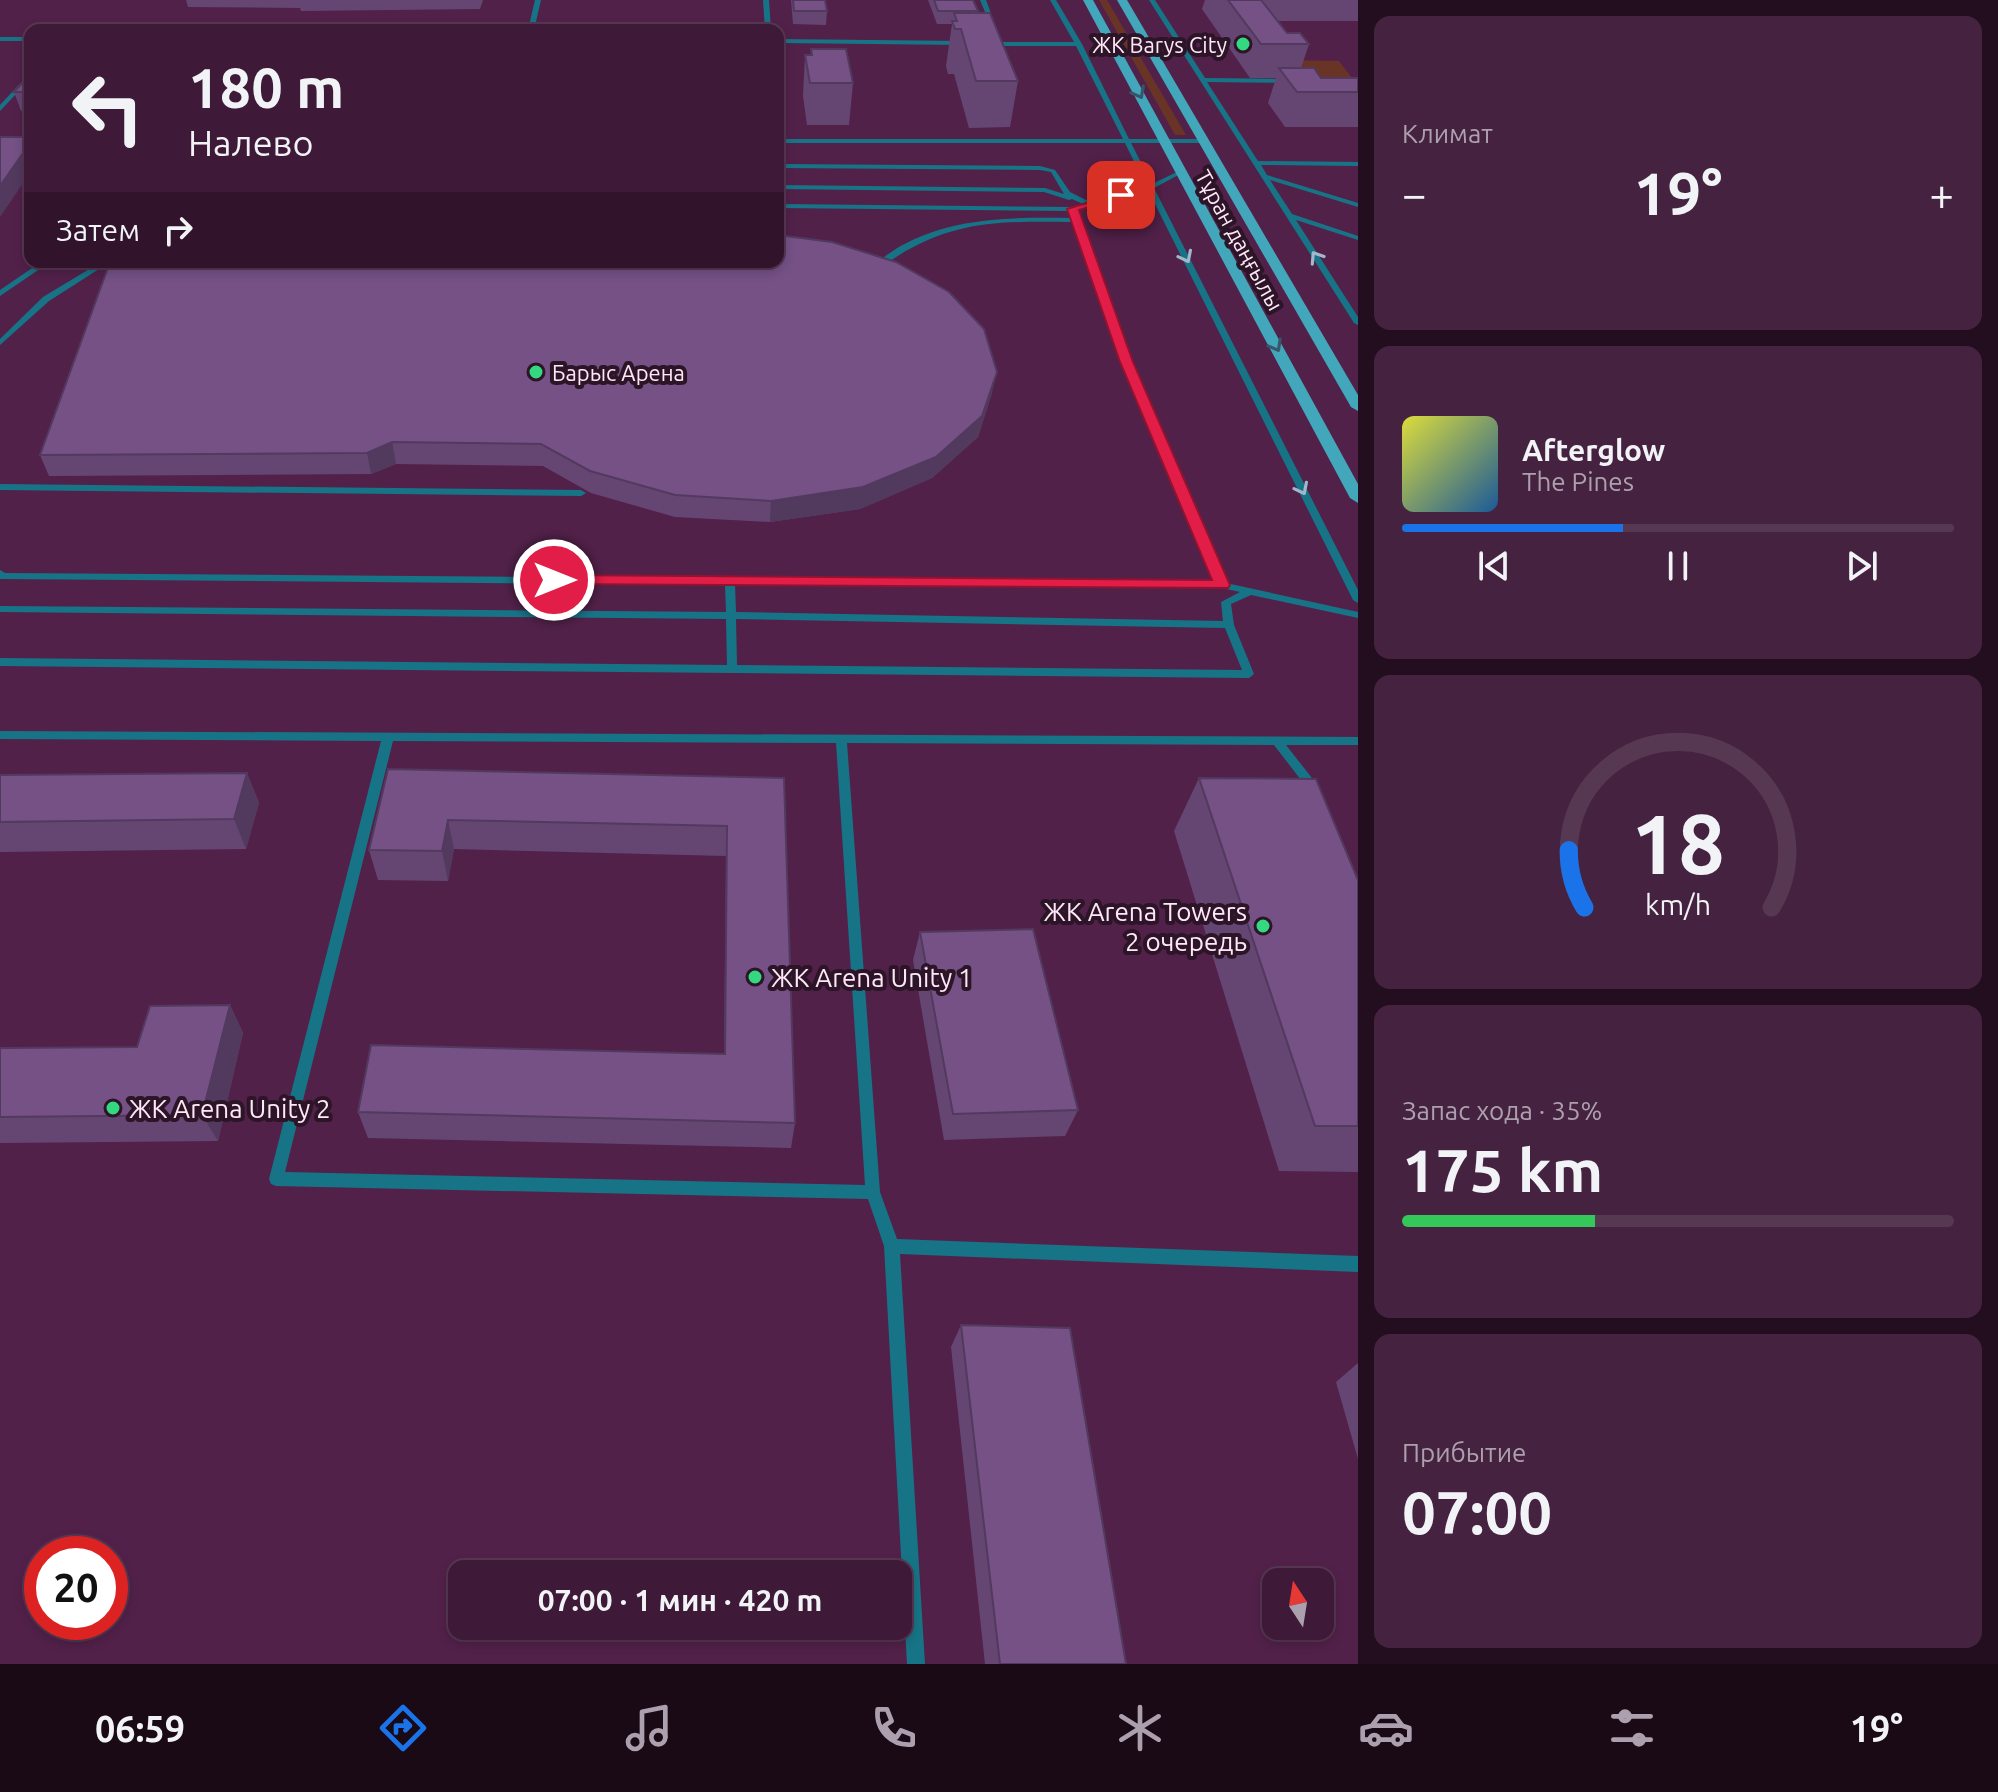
<!DOCTYPE html>
<html lang="ru">
<head>
<meta charset="utf-8">
<style>
	:root { --surface:#3e1938; --page:#452240; --text:#f1f3f6; --muted:#ada0ae; --line:#573853; --accent:#1a73e8 }
	body { margin:0; font-family:Ubuntu,sans-serif; background:var(--page); color:var(--text); height:100vh; display:flex; flex-direction:column; font-size:30px; white-space:nowrap }
	* { box-sizing:border-box; margin:0 }
	p { font-size:26px; color:var(--muted) }
	.icon { flex:none; width:44px; height:44px; fill:none; stroke:currentColor; stroke-width:2; stroke-linecap:round; stroke-linejoin:round }
	.map { position:relative; flex:1; overflow:hidden }
	.details { display:flex; flex-direction:column; gap:16px; padding:16px; background:#220e1f; width:640px }
	.details>* { flex:none }
	.guide { position:absolute; left:24px; top:24px; width:760px; height:244px; border-radius:16px; box-shadow:0 4px 12px #0003,0 0 0 2px var(--line); background:#3e1938; color:var(--text); overflow:hidden }
	.needle { width:52px; rotate:348deg }
	.controls { position:absolute; left:1262px; top:1568px; display:grid; gap:16px }
	.controls a { display:grid; place-items:center; width:72px; height:72px; border-radius:16px; background:var(--surface); box-shadow:0 4px 12px #0003,0 0 0 2px var(--line); font-size:40px }
	.speed { position:absolute; left:24px; top:1536px; display:flex; gap:16px; font-size:40px; font-weight:700; text-align:center }
	.speed>* { display:grid; place-content:center; width:104px; height:104px; border-radius:50%; background:var(--surface); box-shadow:0 4px 12px #0003,0 0 0 2px var(--line); line-height:1 }
	.speed .limit { border:12px solid #d22; background:#fff; color:#111 }
	.pin { position:absolute; display:grid; place-items:center; width:68px; height:68px; color:#fff; margin:-34px; border-radius:16px; box-shadow:0 4px 12px #0006 }
	.me { position:absolute; width:88px; margin:-44px; rotate:90deg; stroke-linejoin:round; filter:drop-shadow(0 0 6px #0008) }
	.turn { display:flex; align-items:center; gap:28px; height:168px; padding:0 32px; font-size:36px }
	.turn .icon { width:104px; height:104px; stroke-width:2.5 }
	.turn b { display:block; font-size:56px; line-height:68px }
	.then { display:flex; align-items:center; height:76px; padding:0 32px; background:#0003; gap:16px; font-size:30px }
	.big { font-size:60px; font-weight:600; line-height:1.1 }
	.details .card { flex:1; display:flex; flex-direction:column; justify-content:center; gap:12px; min-width:0; padding:0 28px; border-radius:16px; background:var(--page) }
	.details .dial { align-items:center; gap:0 }
	.dial svg { height:208px; overflow:visible; fill:none; stroke:var(--line); stroke-width:7; stroke-linecap:round; text-anchor:middle }
	.dial text { fill:var(--text); stroke:none }
	.song { display:flex; align-items:center; gap:24px }
	.cover { width:96px; height:96px; border-radius:12px; background:linear-gradient(135deg,hsl(60 70% 55%),hsl(210 70% 35%)) }
	.played { height:8px; border-radius:4px; background:linear-gradient(90deg,var(--accent) 40%,var(--line) 40%) }
	.keys { display:flex; justify-content:space-around; direction:ltr }
	.heat { display:flex; justify-content:space-between; align-items:center; font-size:44px; direction:ltr }
	.charge { height:12px; border-radius:6px; background:linear-gradient(90deg,#34c759 35%,var(--line) 0) }
	.trip { position:absolute; left:448px; top:1560px; width:464px; height:80px; border-radius:16px; background:var(--surface); box-shadow:0 4px 12px #0003,0 0 0 2px var(--line); font-weight:600; line-height:80px; text-align:center }
	.menu { display:flex; height:128px; justify-content:space-around; align-items:center; background:#190a16; color:var(--muted) }
	.menu .icon { width:56px; height:56px }
	.menu .selected { color:var(--accent) }
	.menu b { font-size:36px; color:var(--text) }
	main { display:flex; flex:1; min-height:0 }
	.map>svg:first-child { display:block }
</style>
</head>
<body>
<main>
<div class="map">
<svg width="1358" height="1664" viewBox="0 0 1358 1664">
	<rect width="100%" height="100%" fill="#52214a"/>
	<g fill="#693326">
		<path d="M1099 0H1107L1186 135H1175Z"/>
		<path d="M1286 60 1339 61 1352 78C1325 78 1306 79 1286 60Z"/>
	</g>
	<g fill="none" stroke-linecap="round" stroke-linejoin="round">
		<g fill="#177486" fill-rule="evenodd">
			<path d="M535 0H541L534 30H528Z"/>
			<path d="M763 0H769L771 30H765Z"/>
			<path d="M980 0H986L996 27 991 26Z"/>
			<path d="M1050 0H1056L1082 44 1129 139H1203L1206 141 1203 143H1131L1152 184 1179 171 1184 172 1154 188 1358 590V603L1353 600 1148 190 1077 210 1130 362 1226 583 1358 612V618L1251 595 1231 604 1234 625 1254 674 1249 678 0 666V658L727 665 726 619 0 612V606L726 612 725 585 2 579H0V570L5 573 1216 582 1122 362 1074 222C995 221 946 220 880 268L873 266C928 217 1003 217 1072 218L1070 211 778 208V204L1073 207 1083 204 1072 199 1069 200 1044 192 778 189V185L1045 188 1064 194 1051 172 1040 170 778 168V164L1040 166 1055 170 1070 192 1090 202 1146 186 1125 143H778V139H1123L1076 46H989L986 44 989 42H1074ZM735 585 1222 588 1240 592 1221 602 1223 621 736 612ZM736 619 1225 628 1242 670 737 665Z"/>
			<path d="M1149 0H1155L1205 78 1291 79 1294 81 1291 83 1207 82 1258 161 1358 162V166L1261 165 1267 175 1358 203V207L1270 180 1292 214 1358 236V240L1296 220 1358 317V325L1354 323Z"/>
			<rect x="0" y="37" width="30" height="4"/>
			<path d="M778 39 963 41 966 43 963 45 778 43Z"/>
			<path d="M30 73V79L0 111V105Z"/>
			<path d="M41 262H50L0 296V290Z"/>
			<path d="M101 262H110L49 301 0 345V339L43 297Z"/>
			<path d="M0 484 581 490 586 493 581 496 0 490Z"/>
			<path d="M0 731 1358 737V745H1286L1319 787 1321 790 1315 794 1311 793 1274 745 847 743 880 1192 897 1239 1358 1256V1272L900 1254 925 1664H907L884 1246 868 1199 276 1186 271 1184 269 1179 381 741 0 739ZM393 741 836 743 865 1185 285 1172Z"/>
		</g>
		<g fill="#43a7bc" fill-rule="evenodd">
			<path d="M1083 0H1093L1358 484V503L1350 498Z"/>
			<path d="M1117 0H1127L1358 395V411L1351 407Z"/>
		</g>
	</g>
	<g fill="#654673">
		<path d="M186 0H483L480 9 301 11 300 8 188 7Z"/>
		<path d="M791 0H825L827 11 826 25 793 24Z"/>
		<path d="M928 0H973L978 11V13L1018 81 1010 127 969 128 954 74H948L946 66 952 24H937Z"/>
		<path d="M1205 0H1358V21H1278L1287 33 1309 44 1301 68 1321 78H1358V127H1285L1268 103 1276 78H1250L1202 9Z"/>
		<path d="M811 49 853 83 849 125H807L803 96 805 55H811Z"/>
		<path d="M30 74V111H21L14 92Z"/>
		<path d="M992 393 978 437 932 478 860 509 770 522 675 517 591 493 543 466 396 464 371 474 49 476 40 455Z"/>
		<path d="M388 769 784 778 795 1123 791 1148 368 1138 358 1112 724 1054 726 856 454 849 448 881 378 880 369 850Z"/>
		<path d="M247 773 259 803 246 849 0 852V775Z"/>
		<path d="M1199 778 1358 880V1172L1279 1171 1174 831Z"/>
		<path d="M920 932 1078 1110 1065 1136 944 1140 913 960Z"/>
		<path d="M230 1005 243 1033 218 1141 0 1143V1048L137 1047Z"/>
		<path d="M961 1325 1126 1664H985L951 1347Z"/>
		<path d="M1358 1363V1459L1336 1382Z"/>
	</g>
	<g fill="#52395e">
		<path d="M30 143V173L0 217V186Z"/>
		<path d="M997 372 992 393 978 437 932 478 860 509 770 522 771 501Z"/>
		<path d="M392 442 396 464 371 474 367 453Z"/>
		<path d="M247 773 259 803 246 849 234 819Z"/>
		<path d="M448 820 454 849 448 881 442 851Z"/>
		<path d="M230 1005 243 1033 218 1141 202 1115Z"/>
	</g>
	<g fill="#755186" stroke="#52395e" stroke-width="2">
		<path d="M793 0H825L827 11H794Z"/>
		<path d="M934 0H973L978 11H938Z"/>
		<path d="M1228 0H1261L1287 33H1300L1309 44H1261Z"/>
		<path d="M954 13H990L1018 81H976L961 29H955L952 21H957Z"/>
		<path d="M811 49H846L853 83H810L805 55H812Z"/>
		<path d="M1279 68H1314L1321 78H1358V92H1297Z"/>
		<path d="M30 74V92H14Z"/>
		<path d="M0 137H30V143L0 186Z"/>
		<path d="M778 235 832 242 896 262 949 292 984 329 997 372 982 416 936 457 863 487 771 501 675 495 590 471 541 444 392 442 367 453 40 455 110 262H778Z"/>
		<path d="M388 769 784 778 795 1123 358 1112 371 1045 725 1054 727 826 448 820 442 851 369 850Z"/>
		<path d="M247 773 234 819 0 822V775Z"/>
		<path d="M1199 778 1316 779 1358 880V1126H1315Z"/>
		<path d="M1033 929 1078 1110 953 1114 920 932Z"/>
		<path d="M230 1005 202 1115 0 1117V1048L137 1047 150 1006Z"/>
		<path d="M961 1325 1070 1328 1126 1664H1000Z"/>
	</g>
	<defs><path id="oneway-chevron" d="M-2-3.5L2.5 0L-2 3.5" fill="none" stroke-width="1.6" stroke-linecap="round" stroke-linejoin="round" transform="scale(2)"/></defs>
	<g stroke="#36576a">
		<use href="#oneway-chevron" transform="translate(1139 93) rotate(62)"/>
		<use href="#oneway-chevron" transform="translate(1276 346) rotate(61)"/>
	</g>
	<g stroke="#a2b8ca">
		<use href="#oneway-chevron" transform="translate(1186 257) rotate(63)"/>
		<use href="#oneway-chevron" transform="translate(1316 257) rotate(-123)"/>
		<use href="#oneway-chevron" transform="translate(1302 489) rotate(63)"/>
	</g>
	<path fill="#e11d48" stroke="#92132f" stroke-width="2" d="M1121 192 1127 195 1125 198 1079 210 1133 362 1230 585 1228 588 549 584 547 580 554 575 1212 580 1120 362 1067 209Z"/>
	<g fill="#33d881" stroke="#2b1527" stroke-width="3">
		<circle cx="1243" cy="44" r="8"/>
		<circle cx="536" cy="372" r="8"/>
		<circle cx="1263" cy="926" r="8"/>
		<circle cx="755" cy="977" r="8"/>
		<circle cx="113" cy="1108" r="8"/>
	</g>
	<g text-anchor="middle" dominant-baseline="central" stroke-width="8" stroke-linejoin="round" paint-order="stroke">
		<g font-size="22" fill="#ffe6f8" stroke="#2b1527" text-anchor="end">
			<text x="1227" y="44">ЖК Barys City</text>
			<text x="552" y="372" text-anchor="start">Барыс Арена</text>
		</g>
		<g font-size="22" fill="#ffe6f8" stroke="#2b1527">
			<text transform="translate(1240 240) rotate(61)">Тұран даңғылы</text>
		</g>
		<g font-size="26" fill="#ffe6f8" stroke="#2b1527" text-anchor="start">
			<text x="1247" y="911" text-anchor="end">ЖК Arena Towers<tspan x="1247" dy="30">2 очередь</tspan></text>
			<text x="771" y="977">ЖК Arena Unity 1</text>
			<text x="129" y="1108">ЖК Arena Unity 2</text>
		</g>
	</g>
</svg>
<div class="controls">
<a><svg class="needle" viewBox="-14 -14 28 28"><path d="M0-13l5 13h-10z" fill="#e53935"/><path d="M0 13l5-13h-10z" fill="#ada0ae"/></svg></a>
</div>
<div class="speed"><div class="limit">20</div></div>
<div class="pin" style="left:1121px;top:195px;background:#d93025"><svg class="icon" aria-label="arrive" viewBox="0 0 24 24"><path d="M6 21V4h12l-3 4 3 4H6"/></svg></div>
<svg class="me" style="left:554px;top:580px" viewBox="-20 -20 40 40"><circle r="17" fill="#e11d48" stroke="#fff" stroke-width="3"/><path d="M0-11L8 9 0 5-8 9z" fill="#fff"/></svg>
<div class="trip">07:00 · 1 мин · 420 m</div>
<div class="guide">
<div class="turn"><svg class="icon" aria-label="left" viewBox="0 0 24 24"><path d="M17 20v-9H6M10 6l-5 5 5 5"/></svg><div><b>180 m</b>Налево</div></div>
<div class="then">Затем<svg class="icon" aria-label="right" viewBox="0 0 24 24"><path d="M7 20v-9h11M14 6l5 5-5 5"/></svg></div>
</div>
</div>
<section class="details">
<div class="card"><p>Климат</p>
<div class="heat"><a>−</a><b class="big">19°</b><a>+</a></div>
</div>
<div class="card">
<div class="song"><i class="cover"></i><div><b>Afterglow</b><p>The Pines</p></div></div>
<div class="played"></div>
<div class="keys"><svg class="icon" aria-label="previous" viewBox="0 0 24 24"><path d="M18 5L8 12l10 7zM5 5v14"/></svg><svg class="icon" aria-label="pause" viewBox="0 0 24 24"><path d="M8 5v14M16 5v14"/></svg><svg class="icon" aria-label="next" viewBox="0 0 24 24"><path d="M6 5l10 7-10 7zM19 5v14"/></svg></div>
</div>
<div class="card dial"><svg viewBox="0 0 100 80">
<path d="M14 69A42 42 0 1 1 86 69"/>
<path d="M14 69A42 42 0 0 1 8 47" stroke="#1a73e8"/>
<text x="50" y="56" font-size="32" font-weight="700">18</text>
<text x="50" y="72" font-size="11">km/h</text>
</svg></div>
<div class="card"><p>Запас хода · 35%</p><b class="big">175 km</b><div class="charge"></div></div>
<div class="card"><p>Прибытие</p><b class="big">07:00</b></div>
</section>
</main>
<nav class="menu">
<b>06:59</b>
<svg class="icon selected" aria-label="directions" viewBox="0 0 24 24"><path d="M12 3l9 9-9 9-9-9zM9 14v-3h6M13 9l2 2-2 2"/></svg>
<svg class="icon" aria-label="music" viewBox="0 0 24 24"><path d="M9 18V5l10-2v13"/><circle cx="6" cy="18" r="3"/><circle cx="16" cy="16" r="3"/></svg>
<svg class="icon" aria-label="phone" viewBox="0 0 24 24"><path d="M5 4h4l2 5-3 2q2 4 5 5l2-3 5 2v4C11 20 4 13 5 4z"/></svg>
<svg class="icon" aria-label="climate" viewBox="0 0 24 24"><path d="M12 3v18M4 7l16 10M4 17L20 7"/></svg>
<svg class="icon" aria-label="car" viewBox="0 0 24 24"><path d="M5 17H2v-5l4-1 3-4h7l3 4 3 1v5h-3M9 17h6M6 11h13"/><circle cx="7" cy="17" r="2"/><circle cx="17" cy="17" r="2"/></svg>
<svg class="icon" aria-label="filters" viewBox="0 0 24 24"><path d="M4 7h16M4 17h16"/><circle cx="9" cy="7" r="2"/><circle cx="15" cy="17" r="2"/></svg>
<b>19°</b>
</nav>
</body>
</html>
